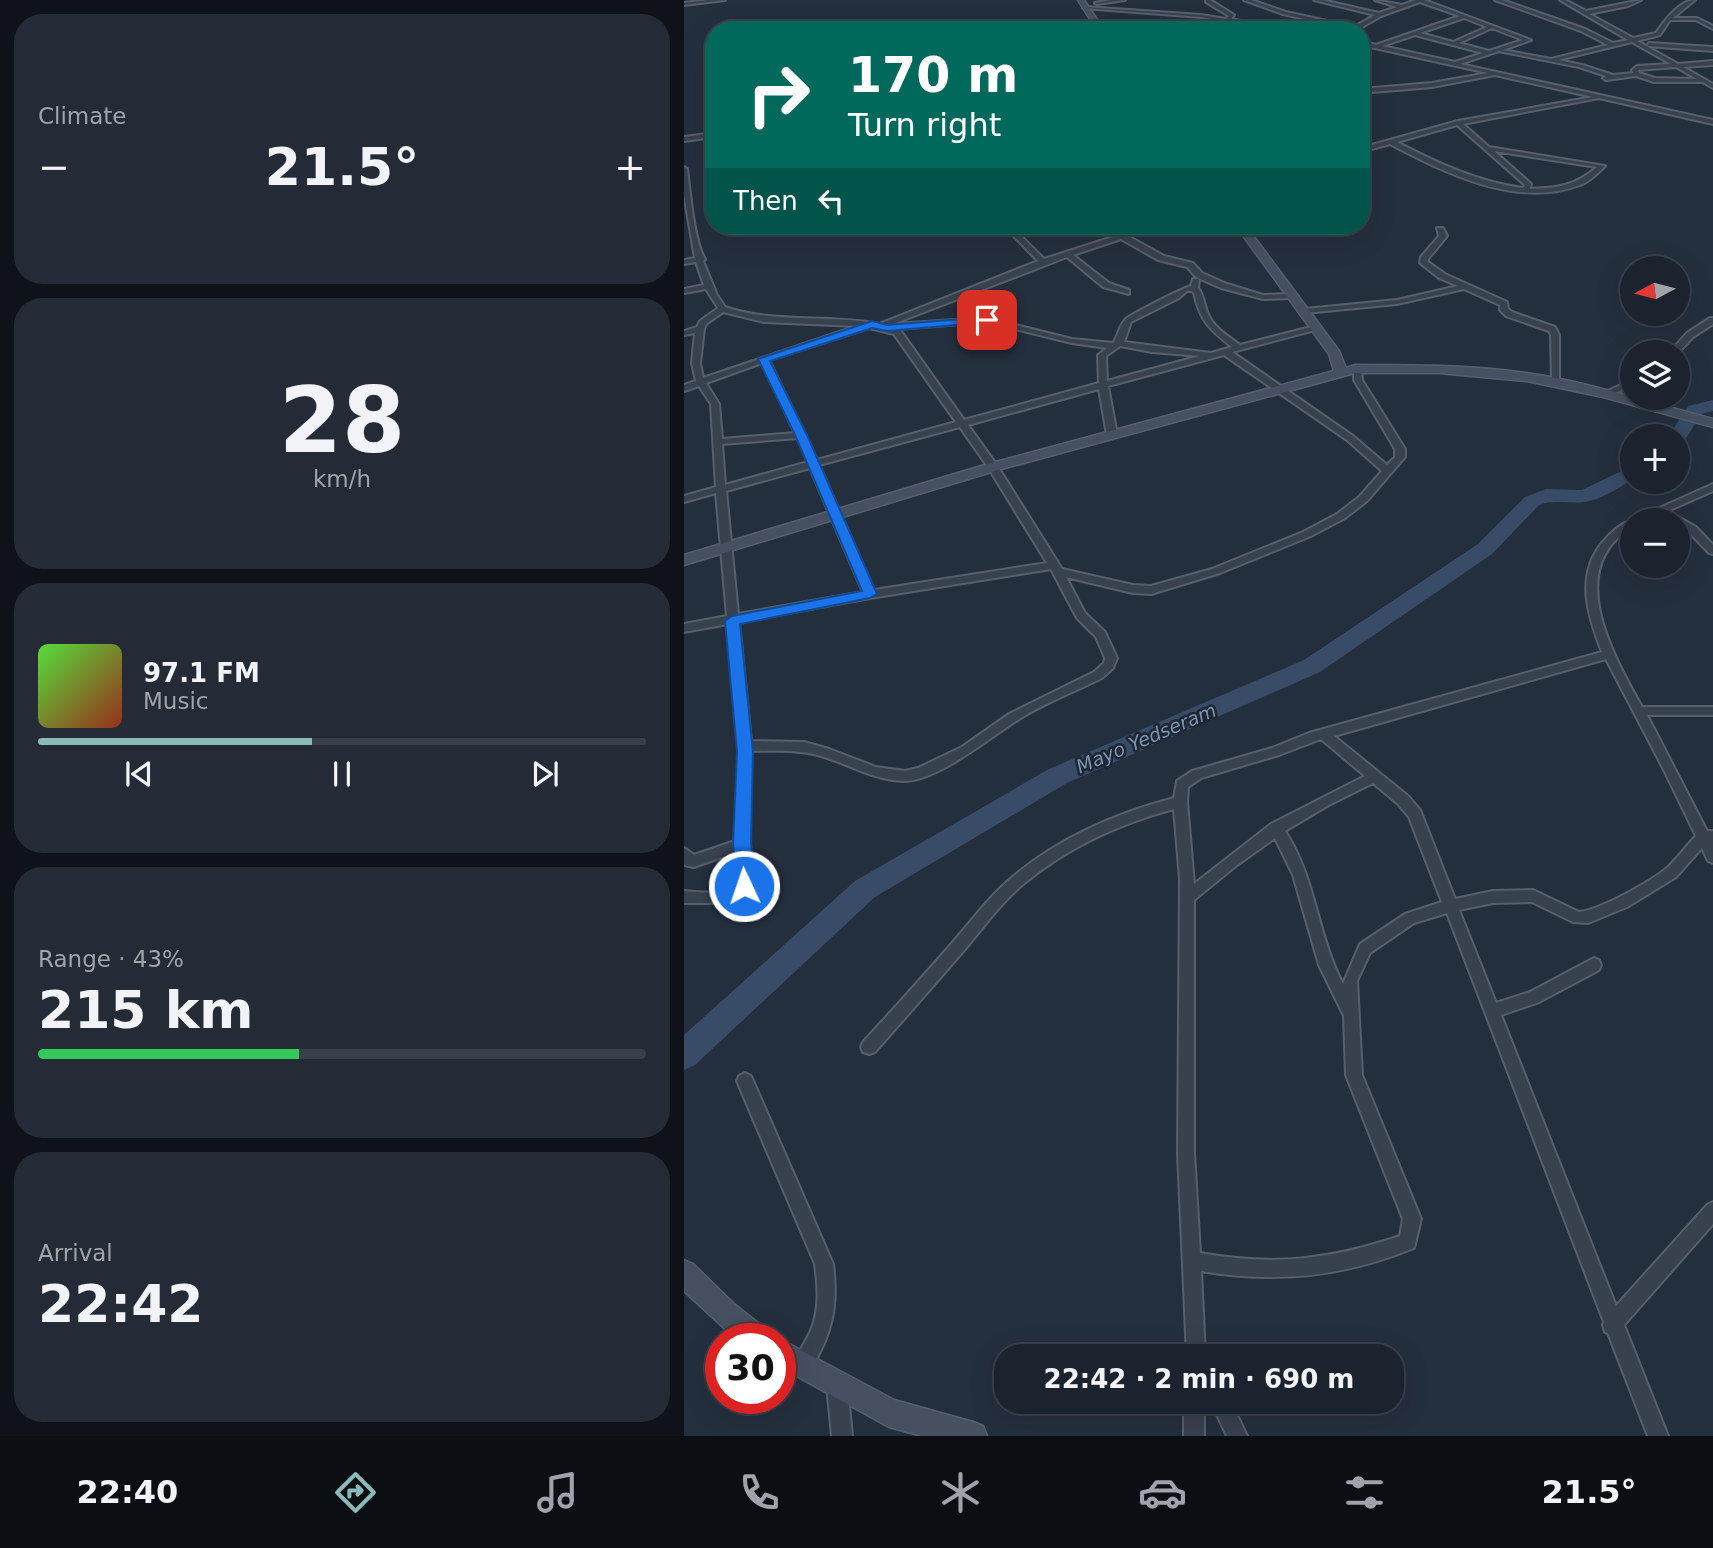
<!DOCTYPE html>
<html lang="en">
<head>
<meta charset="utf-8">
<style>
	:root { --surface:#1b232e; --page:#242b36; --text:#f1f3f6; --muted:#a0a4aa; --line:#39404a; --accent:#8bbbb9 }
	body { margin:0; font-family:"DejaVu Sans",sans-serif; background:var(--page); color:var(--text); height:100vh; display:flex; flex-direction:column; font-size:26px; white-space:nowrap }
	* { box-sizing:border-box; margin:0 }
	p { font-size:23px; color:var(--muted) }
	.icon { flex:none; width:38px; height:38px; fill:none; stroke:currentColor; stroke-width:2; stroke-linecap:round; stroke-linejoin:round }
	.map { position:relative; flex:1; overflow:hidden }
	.panel { display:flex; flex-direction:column; gap:14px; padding:14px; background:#0f1319; width:684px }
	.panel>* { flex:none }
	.hud { position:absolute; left:21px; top:21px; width:665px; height:214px; border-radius:28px; box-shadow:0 7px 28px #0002,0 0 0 2px var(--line); background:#00695c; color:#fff; overflow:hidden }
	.needle { width:46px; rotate:263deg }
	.buttons { position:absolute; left:936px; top:256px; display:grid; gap:14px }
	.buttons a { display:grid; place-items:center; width:70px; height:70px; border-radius:50%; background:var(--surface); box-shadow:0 7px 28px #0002,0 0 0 2px var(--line); font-size:35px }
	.speed { position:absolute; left:21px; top:1323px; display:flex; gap:14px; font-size:35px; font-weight:700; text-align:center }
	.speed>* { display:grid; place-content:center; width:91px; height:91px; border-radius:50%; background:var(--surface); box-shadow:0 7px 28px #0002,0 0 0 2px var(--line); line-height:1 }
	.speed .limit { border:10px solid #d22; background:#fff; color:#111 }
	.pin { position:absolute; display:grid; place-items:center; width:60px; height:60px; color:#fff; margin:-30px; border-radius:14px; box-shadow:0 4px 10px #0006 }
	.me { position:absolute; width:77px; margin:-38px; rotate:357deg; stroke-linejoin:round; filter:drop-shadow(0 0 5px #0008) }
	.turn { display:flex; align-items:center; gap:24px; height:147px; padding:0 28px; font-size:32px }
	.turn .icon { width:91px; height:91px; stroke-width:2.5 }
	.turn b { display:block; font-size:49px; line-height:60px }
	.then { display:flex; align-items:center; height:66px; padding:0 28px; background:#0003; gap:14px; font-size:26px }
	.big { font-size:52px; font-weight:600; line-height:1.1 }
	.panel .widget { flex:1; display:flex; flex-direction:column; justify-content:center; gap:10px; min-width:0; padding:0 24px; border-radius:28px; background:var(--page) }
	.panel .dial { align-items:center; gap:0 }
	.dial b { font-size:91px; line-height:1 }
	.song { display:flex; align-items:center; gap:21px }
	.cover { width:84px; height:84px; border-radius:10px; background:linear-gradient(135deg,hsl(110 70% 55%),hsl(10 70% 35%)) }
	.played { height:7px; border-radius:4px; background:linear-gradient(90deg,var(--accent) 45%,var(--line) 45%) }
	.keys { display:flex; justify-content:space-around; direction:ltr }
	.heat { display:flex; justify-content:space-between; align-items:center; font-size:38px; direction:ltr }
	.charge { height:10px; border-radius:5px; background:linear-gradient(90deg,#34c759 43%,var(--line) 0) }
	.trip { position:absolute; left:310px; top:1344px; width:410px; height:70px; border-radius:28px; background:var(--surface); box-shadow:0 7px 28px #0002,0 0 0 2px var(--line); font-weight:600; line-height:70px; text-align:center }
	.tab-bar { display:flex; height:112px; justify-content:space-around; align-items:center; background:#0b0e12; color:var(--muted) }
	.tab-bar .icon { width:49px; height:49px }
	.tab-bar .current { color:var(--accent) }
	.tab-bar b { font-size:32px; color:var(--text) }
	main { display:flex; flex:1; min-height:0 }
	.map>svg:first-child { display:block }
</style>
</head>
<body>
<main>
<section class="panel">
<div class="widget"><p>Climate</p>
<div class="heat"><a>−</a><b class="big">21.5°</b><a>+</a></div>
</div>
<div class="widget dial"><b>28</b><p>km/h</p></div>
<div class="widget">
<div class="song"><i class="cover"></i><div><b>97.1 FM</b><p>Music</p></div></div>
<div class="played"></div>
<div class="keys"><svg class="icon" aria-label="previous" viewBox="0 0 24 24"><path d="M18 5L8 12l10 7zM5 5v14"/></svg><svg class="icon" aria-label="pause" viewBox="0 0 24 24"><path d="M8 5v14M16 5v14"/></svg><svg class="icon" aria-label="next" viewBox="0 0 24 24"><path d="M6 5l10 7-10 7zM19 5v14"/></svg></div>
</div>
<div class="widget"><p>Range · 43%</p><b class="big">215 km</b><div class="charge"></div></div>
<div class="widget"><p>Arrival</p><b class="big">22:42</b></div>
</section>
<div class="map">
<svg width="1029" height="1436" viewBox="0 0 1029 1436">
	<rect width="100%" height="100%" fill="#242f3e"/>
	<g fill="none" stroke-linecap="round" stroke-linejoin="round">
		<g fill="#394c67" fill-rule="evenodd">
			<path d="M1029 400V411L1017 414 1001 440 994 442V436H985L1004 406Z"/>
			<path d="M948 466V480C934 488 918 499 901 502 885 504 870 499 855 505L808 554 636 672 383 783 191 897 11 1065 0 1070V1035L171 881 365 769 620 660 794 544 841 497 862 489 898 490Z"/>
		</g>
		<defs>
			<g id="street">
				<path d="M25 0H41L0 5V3Z"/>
				<path d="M427 0H441L413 4 411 3Z"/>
				<path d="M522 0H526L550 15 547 19 603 30 566 26 550 30H541L559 25 517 17 399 8 401 7 517 15 542 19 545 16 522 2Z"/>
				<path d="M560 0H567L602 12 670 27 691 15 630 0H638L695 13 713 7 691 0 718 5 732 0H740L847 40 819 50 867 59 924 45 897 31 811 0H818L901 29 929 43 944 40 876 0H881L902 11 957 0 944 6 905 14 949 38 972 33C981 20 995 1 1011 0L989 18H1013L1029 26V29L1012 20H986L976 35 953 41 994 64 1029 61V65L999 67 1029 84V88L1019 82H970L952 76 922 80 919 78 922 76 895 67 815 51 776 64 1029 120V124L915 98 779 124 805 147 921 166C914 173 905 182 896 185 833 209 761 173 706 144L677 152V148L774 121 909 97 811 75 748 87 677 93V89L748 83 804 73 677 45V41L692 45 776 16 736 2 697 16 673 30H667L599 14ZM780 18 803 27 769 42 736 33ZM808 28 839 40 805 51 775 43ZM731 35 799 53 771 62 698 46ZM948 42 987 64 953 66 948 70 949 73 929 75 898 65 874 60ZM992 67 1013 79 971 78 955 73 954 70ZM773 125 841 185 839 188C794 182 753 163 713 142ZM810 151 913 167C891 186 874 188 846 189L847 184Z"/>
				<path d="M965 43 1029 47V51L963 46Z"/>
				<path d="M30 133V137L0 141V137Z"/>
				<path d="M0 167 3 169C6 191 10 242 21 259L19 261 33 295 41 307C91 324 144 314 195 324L354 261 320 226H327L360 259 463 226H472L444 236 480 256 509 263 518 273 543 284 579 295 610 294 614 296 610 298 579 299 537 288 512 277 503 267 474 260 437 239 389 255 425 283 445 290V294L419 287 383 257 209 324 303 318 388 339 429 343C434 337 435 325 442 319 447 314 501 287 507 286L509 279H515L514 288C520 295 520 305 524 314 530 328 544 336 556 345L635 325V329L548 352 669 436 703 465 711 457V449L670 380V369L677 367 678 380 721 449V457L683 501 661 518 627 536 536 573 467 594 449 593 382 577 401 613 421 632 433 658 429 668 418 678C390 692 358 704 332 721 304 739 252 782 219 781 189 780 165 764 137 756 115 749 90 751 67 751L65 832 69 876 67 886 60 896 41 903H0V891C17 892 41 897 54 883L55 871 52 852 10 867 0 865V848L10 855 51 841 55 748 44 624 0 632V624L43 616 32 493 0 502V496L32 487 27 404 15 386 0 391V385L12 381 8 363 11 333 0 335V331L13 327 16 321 34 308 22 289 0 293V289L20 285 12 262 0 264V260L11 258 0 194ZM503 291H508L510 293C516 321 526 330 548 347L527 353 440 342 447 322 495 298ZM39 312 80 322 173 326 19 378 16 363 20 329 22 324ZM303 322 388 343 423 348 414 355 415 383 280 420 216 330 212 329ZM185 328 210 334 272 422 133 460 85 360ZM436 346 468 352 516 356 423 381 422 356ZM540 355 663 440 698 471 675 497 653 514 619 532 528 569 467 586 449 585 378 569 314 467 284 425 415 389 423 435 428 438 431 437 433 435 424 386ZM78 363 111 433 38 439 35 404 22 383ZM276 427 304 467 363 563 190 590 135 465ZM114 438 124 462 41 485 38 444ZM126 468 179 592 54 614 42 491ZM367 569 393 618 412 637 421 658 420 663 410 672 325 714 278 747 234 768 221 771 192 767 145 749 120 742 67 741 55 622 186 598Z"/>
				<path d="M753 228H759L763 236 744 259V262L761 274 823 302 824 309 828 312 871 327 875 335V384L868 382 867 335 865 331 822 316 816 310V305L780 289 713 304 621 313 617 311 621 309 713 300 774 286 755 278 736 263 737 257 755 236Z"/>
				<path d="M1026 318H1029V324L1009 337 994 353 986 352 1003 333Z"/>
				<path d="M948 380V386L924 396 917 394Z"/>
				<path d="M1029 484V491L963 520H949Z"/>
				<path d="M994 517 1012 527 1029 545V554L1025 553 1004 531 994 525V520H989Z"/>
				<path d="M948 520V527C879 569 929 655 958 707H1029V715H963L1023 831H1029V863L1024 861 1018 848 992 877 943 907 904 923 889 922 848 902 809 903 775 910 812 1003 846 992 910 958 915 960 917 965 915 970 855 1002 817 1015 932 1306 1023 1205 1029 1202V1224L940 1325 984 1436H964L924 1333 921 1332 919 1325 920 1322 763 913 730 923 686 953 673 981 678 1075 737 1219 730 1248C660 1277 591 1284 517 1271L521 1356H503L494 1153 496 879 490 809C437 823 385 847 343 881 319 900 301 925 282 948 252 983 221 1018 191 1052L185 1054 179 1052 177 1047 179 1042C210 1009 240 975 269 942 289 919 307 894 331 875 377 837 433 813 490 798L493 781 508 771 588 748 625 733 918 652C904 616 891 576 918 543 926 533 936 524 948 520ZM922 659 979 768 1012 836C1002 846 993 859 983 868 966 882 916 910 895 912L849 890 809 891 771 899 736 810 724 796 650 736ZM637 739 681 776 587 824 510 884 503 802 504 787 517 778 595 755ZM689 783 714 804 725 817 758 902 721 914 676 944 659 984C633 935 632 878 601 831L643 806ZM591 838 609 875 635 965 660 1016 662 1075 719 1219 716 1236C645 1260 590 1266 516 1253L510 1153V900L553 865Z"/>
				<path d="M61 1073 67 1076 149 1264C153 1297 151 1322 136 1352 131 1361 128 1370 119 1373L112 1371 110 1364C114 1352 122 1342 127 1330 136 1309 134 1286 131 1264L53 1081 55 1076Z"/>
				<path d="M153 1375 160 1378 163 1385 168 1436H148L143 1385 146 1378Z"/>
				<rect x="500" y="1402" width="20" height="34"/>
				<path d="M527 1402H547L563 1436H543Z"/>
			</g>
			<g id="secondary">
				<path d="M394 0H400L420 30H413Z"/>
				<path d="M552 226H562L655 351 662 368 671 365C728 365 785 365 842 373 905 382 967 403 1029 419V427L919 397 843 381 755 373H671L314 470 0 565V555L304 464 650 371 645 354Z"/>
				<path d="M0 1260 9 1264 50 1304 83 1330 87 1339H52L0 1291Z"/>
				<path d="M96 1339 210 1400 289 1422 299 1426 303 1436H238L205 1427 96 1367Z"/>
			</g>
		</defs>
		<use href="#street" stroke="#565f6c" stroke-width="4"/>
		<use href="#secondary" stroke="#565f6c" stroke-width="3"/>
		<use href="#street" fill="#38414e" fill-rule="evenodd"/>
		<use href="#secondary" fill="#465061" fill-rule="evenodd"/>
	</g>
	<path fill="#1a73e8" stroke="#114b97" stroke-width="2" d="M303 317 308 320 306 322 203 331 188 328 86 361 123 435 193 594 186 598 56 624 69 752 67 844 71 868 67 891 60 893 54 891 49 844 53 752 41 621 48 616 178 591 111 435 74 359 188 321 203 325Z"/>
	<g text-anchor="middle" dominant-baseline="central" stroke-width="5" stroke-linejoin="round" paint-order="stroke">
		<g font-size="19" font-style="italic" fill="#7c92b1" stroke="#1d2633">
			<text transform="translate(462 738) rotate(-23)">Mayo Yedseram</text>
		</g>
	</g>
</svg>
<div class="buttons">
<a><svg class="needle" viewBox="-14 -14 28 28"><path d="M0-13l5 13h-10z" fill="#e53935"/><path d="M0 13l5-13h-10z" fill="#a0a4aa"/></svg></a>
<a><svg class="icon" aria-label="layers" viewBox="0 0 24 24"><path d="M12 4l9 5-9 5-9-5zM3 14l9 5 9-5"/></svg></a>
<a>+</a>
<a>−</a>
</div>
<div class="speed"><div class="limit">30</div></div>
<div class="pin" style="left:303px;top:320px;background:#d93025"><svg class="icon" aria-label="arrive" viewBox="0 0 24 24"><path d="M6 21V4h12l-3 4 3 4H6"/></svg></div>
<svg class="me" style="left:60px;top:886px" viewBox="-20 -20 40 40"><circle r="17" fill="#1a73e8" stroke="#fff" stroke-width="3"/><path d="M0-11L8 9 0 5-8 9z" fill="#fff"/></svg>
<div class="trip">22:42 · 2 min · 690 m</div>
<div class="hud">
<div class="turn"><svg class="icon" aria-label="right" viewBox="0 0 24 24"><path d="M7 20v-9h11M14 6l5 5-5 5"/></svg><div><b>170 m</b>Turn right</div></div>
<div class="then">Then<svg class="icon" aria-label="left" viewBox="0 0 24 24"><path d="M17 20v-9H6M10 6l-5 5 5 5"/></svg></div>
</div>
</div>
</main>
<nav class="tab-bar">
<b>22:40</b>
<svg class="icon current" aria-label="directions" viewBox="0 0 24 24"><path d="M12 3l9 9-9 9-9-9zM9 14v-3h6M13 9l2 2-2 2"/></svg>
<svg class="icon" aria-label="music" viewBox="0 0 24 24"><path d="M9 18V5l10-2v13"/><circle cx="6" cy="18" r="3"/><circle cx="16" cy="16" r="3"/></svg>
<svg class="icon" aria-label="phone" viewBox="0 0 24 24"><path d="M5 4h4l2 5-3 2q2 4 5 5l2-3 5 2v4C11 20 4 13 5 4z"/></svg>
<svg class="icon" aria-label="climate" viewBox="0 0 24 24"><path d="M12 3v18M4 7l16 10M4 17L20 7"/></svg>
<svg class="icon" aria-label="car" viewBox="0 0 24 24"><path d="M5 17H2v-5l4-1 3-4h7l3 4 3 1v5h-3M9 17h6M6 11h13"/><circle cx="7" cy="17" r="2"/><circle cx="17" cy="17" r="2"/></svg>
<svg class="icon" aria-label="filters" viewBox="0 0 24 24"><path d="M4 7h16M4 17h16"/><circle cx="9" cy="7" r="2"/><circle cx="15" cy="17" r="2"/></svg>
<b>21.5°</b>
</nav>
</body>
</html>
